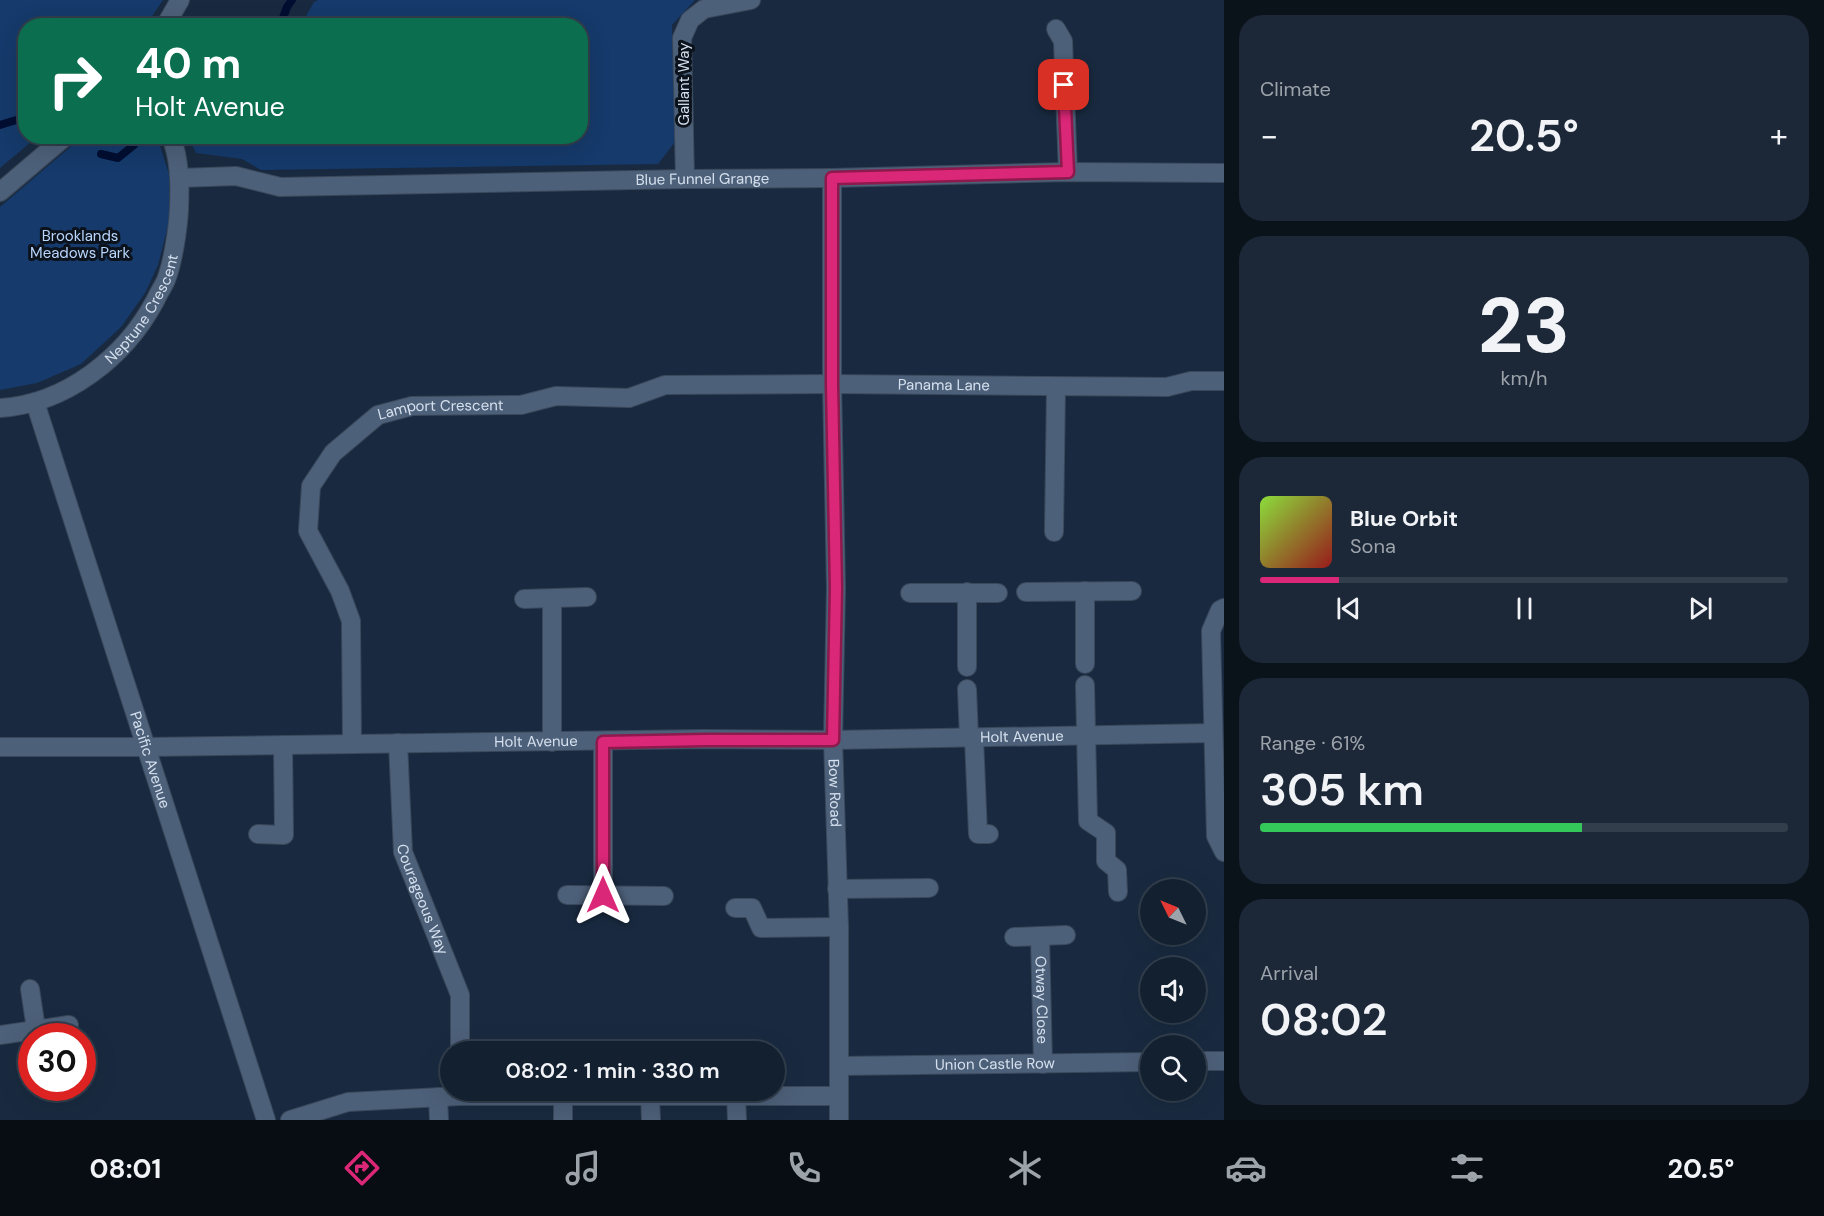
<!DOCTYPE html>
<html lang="en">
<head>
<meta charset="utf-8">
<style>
	:root { --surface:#132030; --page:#1c2838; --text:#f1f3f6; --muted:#9da3ab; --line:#323e4c; --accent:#db2777 }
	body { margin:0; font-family:"DM Sans",sans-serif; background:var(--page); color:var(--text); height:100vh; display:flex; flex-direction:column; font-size:22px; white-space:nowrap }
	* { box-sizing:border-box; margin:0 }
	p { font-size:20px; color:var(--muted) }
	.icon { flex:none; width:33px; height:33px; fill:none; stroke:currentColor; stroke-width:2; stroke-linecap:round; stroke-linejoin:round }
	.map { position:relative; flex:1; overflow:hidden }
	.sheet { display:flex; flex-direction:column; gap:15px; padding:15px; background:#0a121a; width:600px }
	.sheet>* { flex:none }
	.banner { position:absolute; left:18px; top:18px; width:570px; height:126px; border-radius:24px; box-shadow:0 6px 24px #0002,0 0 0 2px var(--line); background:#0b6e4f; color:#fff; overflow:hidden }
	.needle { width:39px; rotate:313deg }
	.tools { position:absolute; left:1140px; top:879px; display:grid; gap:12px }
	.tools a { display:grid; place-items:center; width:66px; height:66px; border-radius:50%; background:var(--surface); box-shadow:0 6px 24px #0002,0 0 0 2px var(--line); font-size:30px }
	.speed { position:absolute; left:18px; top:1023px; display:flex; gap:12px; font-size:30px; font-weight:700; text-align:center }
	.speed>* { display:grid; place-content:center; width:78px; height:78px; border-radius:50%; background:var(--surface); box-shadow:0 6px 24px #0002,0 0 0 2px var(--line); line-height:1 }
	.speed .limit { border:9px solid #d22; background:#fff; color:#111 }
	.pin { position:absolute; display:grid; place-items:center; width:51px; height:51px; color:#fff; margin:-26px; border-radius:12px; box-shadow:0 3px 9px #0006 }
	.me { position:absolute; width:66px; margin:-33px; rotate:0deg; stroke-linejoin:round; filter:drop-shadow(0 0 4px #0008) }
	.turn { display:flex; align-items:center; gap:21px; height:126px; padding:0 18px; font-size:27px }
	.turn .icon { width:78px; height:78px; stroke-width:2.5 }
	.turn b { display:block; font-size:42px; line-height:51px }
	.big { font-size:45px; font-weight:600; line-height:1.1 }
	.sheet .card { flex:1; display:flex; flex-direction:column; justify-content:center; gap:9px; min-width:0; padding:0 21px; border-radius:24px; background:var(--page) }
	.sheet .dial { align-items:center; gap:0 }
	.dial b { font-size:78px; line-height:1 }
	.song { display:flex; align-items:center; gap:18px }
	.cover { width:72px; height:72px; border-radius:9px; background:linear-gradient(135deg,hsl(90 70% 55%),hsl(0 70% 35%)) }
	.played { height:6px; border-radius:3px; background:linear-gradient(90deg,var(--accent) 15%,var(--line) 15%) }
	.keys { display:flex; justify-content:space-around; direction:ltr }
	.heat { display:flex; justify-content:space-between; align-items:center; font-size:33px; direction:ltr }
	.charge { height:9px; border-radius:4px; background:linear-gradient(90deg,#34c759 61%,var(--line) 0) }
	.trip { position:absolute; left:440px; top:1041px; width:345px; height:60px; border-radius:30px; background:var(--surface); box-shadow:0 6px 24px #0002,0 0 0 2px var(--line); font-weight:600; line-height:60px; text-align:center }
	.tab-bar { display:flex; height:96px; justify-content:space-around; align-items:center; background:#080d13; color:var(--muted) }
	.tab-bar .icon { width:42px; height:42px }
	.tab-bar .current { color:var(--accent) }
	.tab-bar b { font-size:27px; color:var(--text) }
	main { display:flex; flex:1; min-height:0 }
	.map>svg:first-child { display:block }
</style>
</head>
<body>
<main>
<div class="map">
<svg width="1224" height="1120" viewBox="0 0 1224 1120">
	<rect width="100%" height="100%" fill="#192a40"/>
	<g fill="#153a6b">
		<path d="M0 0H163L146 25 26 26V136L37 137 0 168Z"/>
		<path d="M318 0H695L672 25 675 142 658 164 261 170 242 159 196 153 188 137 580 136V26L301 25 314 2Z"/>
		<path d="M82 137H157L169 174V222L158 265 145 293 121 327 81 364 37 383 0 390V207Z"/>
	</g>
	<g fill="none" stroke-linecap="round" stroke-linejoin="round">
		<g stroke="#000e31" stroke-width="8">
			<path d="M280 26 287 7 292 0"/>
			<path d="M0 125 23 118"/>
			<path d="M101 154 118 158 134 145"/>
		</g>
		<defs>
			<g id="minor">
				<path d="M165 26 180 0"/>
				<path d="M1056 29 1063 41 1068 172"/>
				<path id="s1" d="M180 178 236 176 280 187 685 179 832 178 1068 172 1224 173"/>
				<path id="s2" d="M832 178V384L836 588 833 740 839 927V1120"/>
				<path d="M685 179 682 38 690 20 704 9 751 0"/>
				<path d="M0 192 66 136"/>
				<path id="s3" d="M35 402 266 1120"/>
				<path id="s4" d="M0 408C66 404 125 357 155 301 158 294 163 287 166 280 173 262 178 229 179 209 180 183 180 161 171 136"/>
				<path d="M1054 532 1056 387"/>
				<path d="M1085 591V664"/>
				<path d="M967 592V667"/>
				<path d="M1026 592 1132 591"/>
				<path d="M910 593H998"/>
				<path d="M524 599 587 597"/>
				<path d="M1224 608 1220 610 1211 631 1216 836 1224 852"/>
				<path d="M1085 685 1088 821 1106 833V861L1117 870 1118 892"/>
				<path d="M967 689 969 738"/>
				<path d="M974 738 978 834H989"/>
				<path d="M552 742V599"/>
				<path d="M603 742V895"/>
				<path id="s5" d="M352 743 351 621 340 591 308 531 311 486 333 453 378 415 412 406 521 405 556 396 629 398 665 385 832 384 1167 387 1191 381H1224"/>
				<path id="s6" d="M398 743 403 852 460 995V1052"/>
				<path id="s7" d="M0 747H147L704 739 833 740 1213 733"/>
				<path d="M258 834 284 835 283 745"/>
				<path d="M837 889 929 888"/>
				<path d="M567 895 664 896"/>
				<path d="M735 908H752L761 928 839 927"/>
				<path id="s8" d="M1040 936 1043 1064"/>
				<path d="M1014 937 1066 935"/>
				<path d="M30 989 36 1029"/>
				<path d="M0 1035 69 1025"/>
				<path d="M1196 1061H1224"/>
				<path id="s9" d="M839 1066 1150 1062"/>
				<path d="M650 1095 651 1120"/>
				<path d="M736 1095 737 1120"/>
				<path d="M563 1096V1120"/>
				<path d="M438 1097 439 1120"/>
				<path d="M290 1120 348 1102 460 1096H838"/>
			</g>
		</defs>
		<use href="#minor" stroke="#3a485a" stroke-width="20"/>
		<use href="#minor" stroke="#4d6079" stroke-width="18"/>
	</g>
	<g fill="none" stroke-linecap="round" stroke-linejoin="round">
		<defs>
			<path id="route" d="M603 895V742L705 740H833L836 588 832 384V178L1068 172 1064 85"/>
		</defs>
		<use href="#route" stroke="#8e194d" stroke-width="15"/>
		<use href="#route" stroke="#db2777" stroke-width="10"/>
	</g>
	<g text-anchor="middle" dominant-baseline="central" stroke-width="6" stroke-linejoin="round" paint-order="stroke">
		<g font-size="15" fill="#d5e0ee" stroke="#0b121c">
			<text transform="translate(684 84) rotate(-90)">Gallant Way</text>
			<text stroke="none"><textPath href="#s1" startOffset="524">Blue Funnel Grange</textPath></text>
			<text stroke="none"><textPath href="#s4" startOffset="183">Neptune Crescent</textPath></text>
			<text stroke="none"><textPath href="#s5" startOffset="936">Panama Lane</textPath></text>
			<text stroke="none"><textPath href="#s5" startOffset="429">Lamport Crescent</textPath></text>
			<text stroke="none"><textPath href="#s7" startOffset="1022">Holt Avenue</textPath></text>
			<text stroke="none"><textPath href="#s7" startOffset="536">Holt Avenue</textPath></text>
			<text stroke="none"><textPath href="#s3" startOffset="376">Pacific Avenue</textPath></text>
			<text stroke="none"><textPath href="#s2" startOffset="615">Bow Road</textPath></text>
			<text stroke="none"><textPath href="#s6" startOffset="160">Courageous Way</textPath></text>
			<text stroke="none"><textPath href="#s8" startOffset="64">Otway Close</textPath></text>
			<text stroke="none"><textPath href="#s9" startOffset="156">Union Castle Row</textPath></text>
		</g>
		<g font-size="15" fill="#b8d5fc" stroke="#0b121c">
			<text x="80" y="236">Brooklands<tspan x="80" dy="17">Meadows Park</tspan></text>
		</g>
	</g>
</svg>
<div class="tools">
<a><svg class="needle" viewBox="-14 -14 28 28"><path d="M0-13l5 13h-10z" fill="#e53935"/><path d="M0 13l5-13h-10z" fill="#9da3ab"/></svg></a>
<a><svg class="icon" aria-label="sound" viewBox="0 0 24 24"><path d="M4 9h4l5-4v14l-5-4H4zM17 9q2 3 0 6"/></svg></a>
<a><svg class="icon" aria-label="search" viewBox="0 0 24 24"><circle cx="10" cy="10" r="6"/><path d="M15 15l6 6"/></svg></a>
</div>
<div class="speed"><div class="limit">30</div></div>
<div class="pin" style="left:1064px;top:85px;background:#d93025"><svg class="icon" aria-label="arrive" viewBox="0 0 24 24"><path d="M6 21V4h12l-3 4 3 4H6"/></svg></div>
<svg class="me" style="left:603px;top:895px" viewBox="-20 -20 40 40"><path d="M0-17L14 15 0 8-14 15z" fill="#db2777" stroke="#fff" stroke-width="4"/></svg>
<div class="trip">08:02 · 1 min · 330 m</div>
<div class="banner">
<div class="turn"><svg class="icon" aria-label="right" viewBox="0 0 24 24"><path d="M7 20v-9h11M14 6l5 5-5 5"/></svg><div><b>40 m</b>Holt Avenue</div></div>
</div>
</div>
<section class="sheet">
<div class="card"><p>Climate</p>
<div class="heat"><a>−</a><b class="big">20.5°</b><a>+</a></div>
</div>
<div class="card dial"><b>23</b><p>km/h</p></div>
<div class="card">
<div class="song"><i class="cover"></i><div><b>Blue Orbit</b><p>Sona</p></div></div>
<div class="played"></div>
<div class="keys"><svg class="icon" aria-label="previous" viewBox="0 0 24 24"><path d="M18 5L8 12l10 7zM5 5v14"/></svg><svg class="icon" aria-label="pause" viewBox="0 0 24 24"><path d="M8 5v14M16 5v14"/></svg><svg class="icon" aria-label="next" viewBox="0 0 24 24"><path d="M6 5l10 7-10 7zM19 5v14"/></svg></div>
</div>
<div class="card"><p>Range · 61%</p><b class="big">305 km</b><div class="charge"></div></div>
<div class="card"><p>Arrival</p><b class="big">08:02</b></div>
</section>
</main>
<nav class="tab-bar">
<b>08:01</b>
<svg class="icon current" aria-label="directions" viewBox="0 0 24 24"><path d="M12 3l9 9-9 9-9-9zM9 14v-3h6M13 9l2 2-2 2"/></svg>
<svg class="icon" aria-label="music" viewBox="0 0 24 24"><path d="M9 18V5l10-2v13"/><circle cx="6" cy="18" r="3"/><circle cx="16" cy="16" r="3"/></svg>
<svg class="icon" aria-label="phone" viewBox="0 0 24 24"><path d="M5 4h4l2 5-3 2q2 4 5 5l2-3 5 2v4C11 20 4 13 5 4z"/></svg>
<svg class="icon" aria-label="climate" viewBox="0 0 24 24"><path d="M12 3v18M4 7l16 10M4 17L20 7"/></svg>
<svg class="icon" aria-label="car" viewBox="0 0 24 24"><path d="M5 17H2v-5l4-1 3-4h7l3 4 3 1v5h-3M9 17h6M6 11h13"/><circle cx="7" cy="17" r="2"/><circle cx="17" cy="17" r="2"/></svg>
<svg class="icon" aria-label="filters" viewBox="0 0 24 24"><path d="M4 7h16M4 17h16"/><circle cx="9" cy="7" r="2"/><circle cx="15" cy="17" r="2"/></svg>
<b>20.5°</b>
</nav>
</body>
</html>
